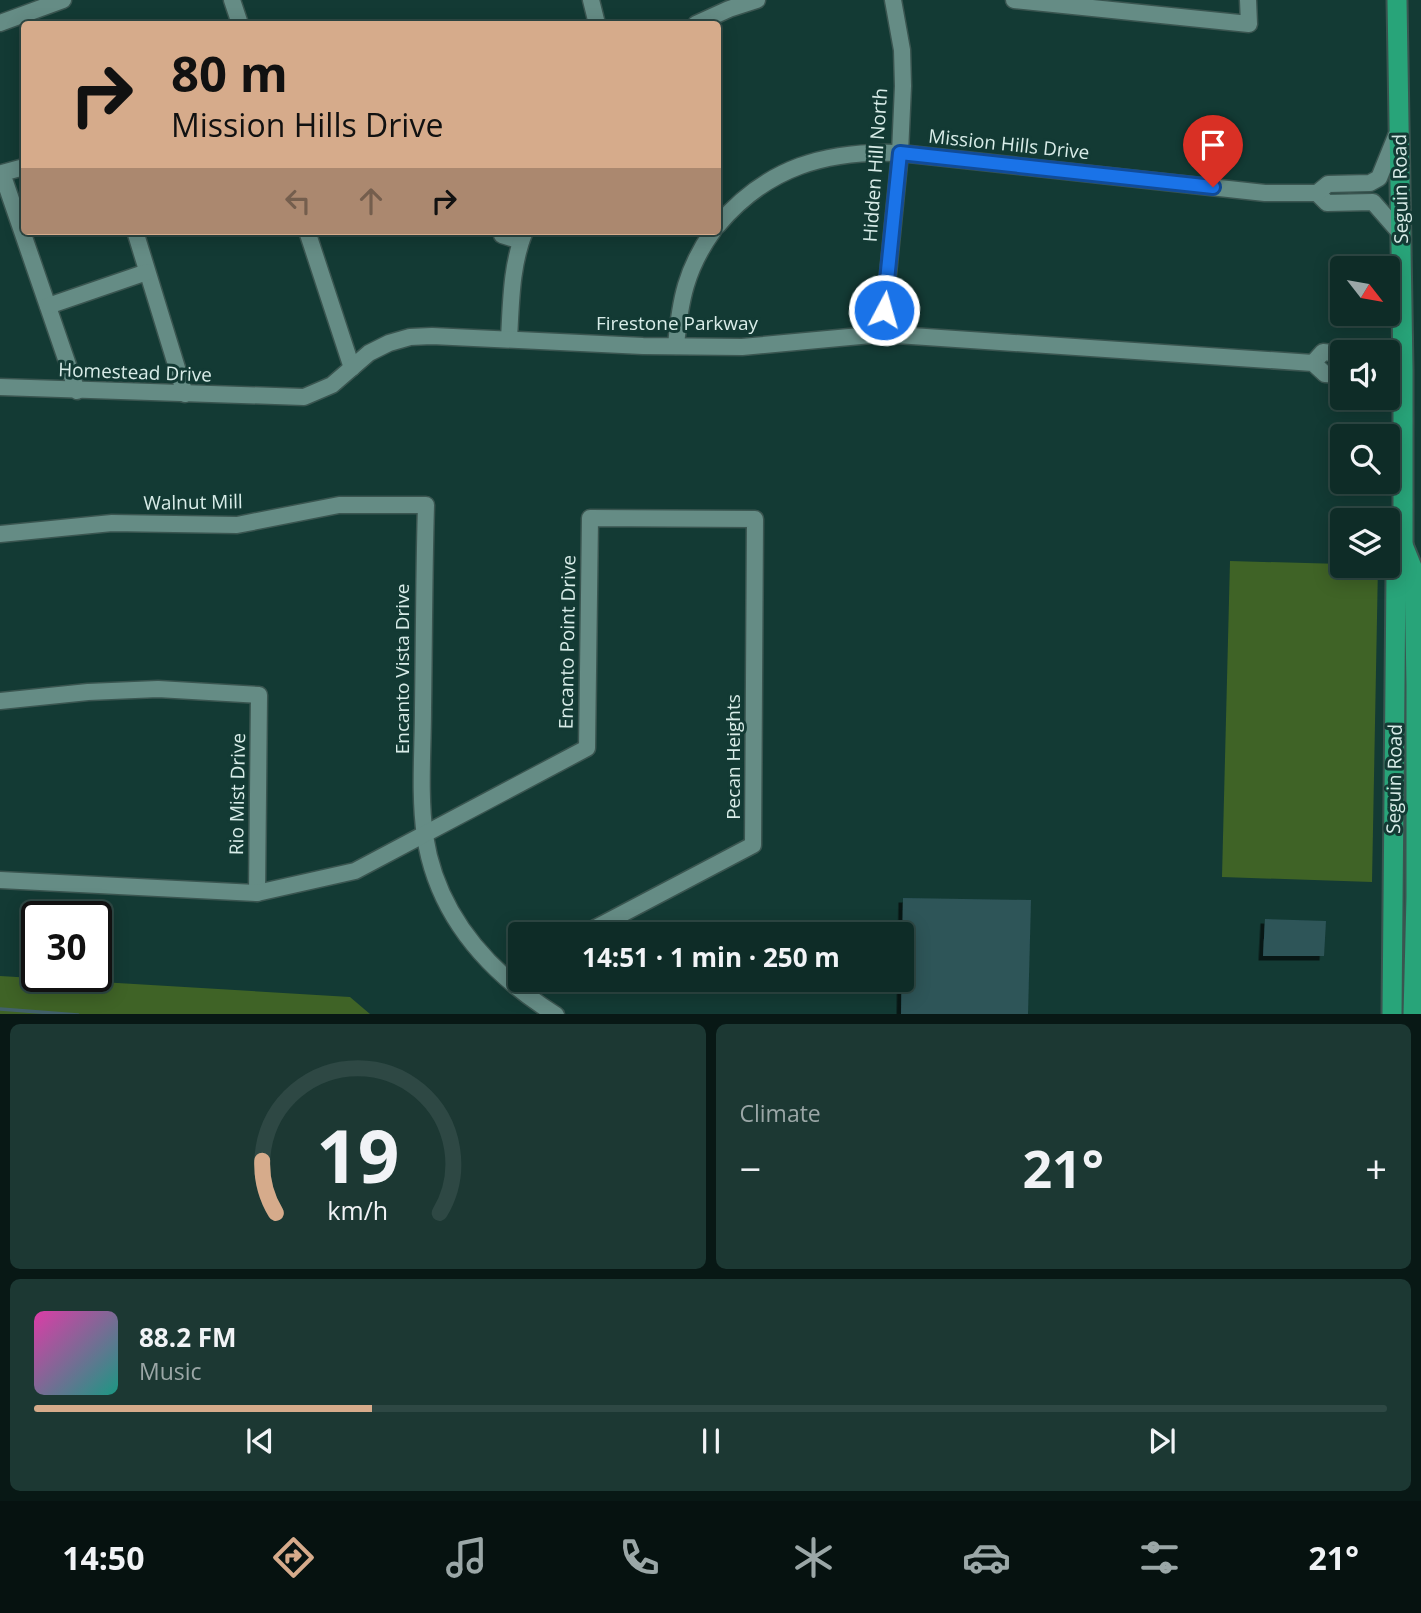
<!DOCTYPE html>
<html lang="en">
<head>
<meta charset="utf-8">
<style>
	:root { --surface:#0e2c27; --page:#1c3833; --text:#f1f3f6; --muted:#9ba7a7; --line:#2e4844; --accent:#d6ab8b }
	body { margin:0; font-family:"Open Sans",sans-serif; background:var(--page); color:var(--text); height:100vh; display:flex; flex-direction:column; font-size:26px; white-space:nowrap }
	* { box-sizing:border-box; margin:0 }
	p { font-size:23px; color:var(--muted) }
	.icon { flex:none; width:38px; height:38px; fill:none; stroke:currentColor; stroke-width:2; stroke-linecap:round; stroke-linejoin:round }
	.map { position:relative; height:1014px; overflow:hidden }
	.details { display:flex; flex-direction:column; gap:10px; padding:10px; background:#081815; flex:1 }
	.details>* { flex:none }
	.top-card { position:absolute; left:21px; top:21px; width:700px; height:214px; border-radius:7px; box-shadow:0 4px 18px #0003,0 0 0 2px var(--line); background:#d6ab8b; color:#111; overflow:hidden }
	.needle { width:46px; rotate:121deg }
	.tools { position:absolute; left:1330px; top:256px; display:grid; gap:14px }
	.tools a { display:grid; place-items:center; width:70px; height:70px; border-radius:7px; background:var(--surface); box-shadow:0 4px 18px #0003,0 0 0 2px var(--line); font-size:35px }
	.speed { position:absolute; left:21px; top:901px; display:flex; gap:14px; font-size:35px; font-weight:700; text-align:center }
	.speed>* { display:grid; place-content:center; width:91px; height:91px; border-radius:50%; background:var(--surface); box-shadow:0 4px 18px #0003,0 0 0 2px var(--line); line-height:1 }
	.speed .limit { border:4px solid #111; border-radius:10px; background:#fff; color:#111 }
	.pin { position:absolute; display:grid; place-items:center; width:60px; height:60px; color:#fff; margin:-72px -30px; border-radius:50% 50% 50% 0; rotate:-45deg; box-shadow:0 0 7px #0007 }
	.pin .icon { rotate:45deg }
	.me { position:absolute; width:77px; margin:-38px; rotate:6deg; stroke-linejoin:round; filter:drop-shadow(0 0 5px #0008) }
	.turn { display:flex; align-items:center; gap:24px; height:147px; padding:0 35px; font-size:32px }
	.turn .icon { width:91px; height:91px; stroke-width:2.5 }
	.turn b { display:block; font-size:49px; line-height:60px }
	.lanes { display:flex; align-items:center; height:66px; padding:0 35px; background:#0003; justify-content:center; gap:35px; direction:ltr }
	.lanes .off { opacity:.35 }
	.big { font-size:52px; font-weight:700; line-height:1.1 }
	.details .card { flex:1; display:flex; flex-direction:column; justify-content:center; gap:10px; min-width:0; padding:0 24px; border-radius:10px; background:var(--page) }
	.details .dial { align-items:center; gap:0 }
	.dial svg { height:182px; overflow:visible; fill:none; stroke:var(--line); stroke-width:7; stroke-linecap:round; text-anchor:middle }
	.dial text { fill:var(--text); stroke:none }
	.song { display:flex; align-items:center; gap:21px }
	.cover { width:84px; height:84px; border-radius:10px; background:linear-gradient(135deg,hsl(320 70% 55%),hsl(170 70% 35%)) }
	.played { height:7px; border-radius:4px; background:linear-gradient(90deg,var(--accent) 25%,var(--line) 25%) }
	.keys { display:flex; justify-content:space-around; direction:ltr }
	.heat { display:flex; justify-content:space-between; align-items:center; font-size:38px; direction:ltr }
	.details .tiles { flex:1; display:grid; gap:10px; grid-template-columns:1fr 1fr }
	.card:last-child { grid-column:span 2 }
	.trip { position:absolute; left:508px; top:922px; width:406px; height:70px; border-radius:7px; background:var(--surface); box-shadow:0 4px 18px #0003,0 0 0 2px var(--line); font-weight:700; line-height:70px; text-align:center }
	.menu { display:flex; height:112px; justify-content:space-around; align-items:center; background:#061210; color:var(--muted) }
	.menu .icon { width:49px; height:49px }
	.menu .selected { color:var(--accent) }
	.menu b { font-size:32px; color:var(--text) }
	.map>svg:first-child { display:block }
</style>
</head>
<body>
<div class="map">
<svg width="1421" height="1015" viewBox="0 0 1421 1015">
	<defs>
		<filter id="shadow"><feDropShadow dx="-4.5" dy="4.5" stdDeviation="0" flood-color="#0009"/></filter>
	</defs>
	<rect width="100%" height="100%" fill="#133a34"/>
	<g fill="#3f6326">
		<path d="M1230 561 1378 565 1372 882 1222 877Z"/>
		<path d="M0 976 350 997 370 1014H0Z"/>
	</g>
	<g fill="none" stroke-linecap="round" stroke-linejoin="round">
		<path stroke="#42616a" stroke-width="3.5" d="M0 1009 78 1015"/>
	</g>
	<g fill="#2d5459" filter="url(#shadow)">
		<path d="M903 898 1031 900 1028 1014H901Z"/>
		<path d="M1265 919 1326 921 1324 956H1263Z"/>
	</g>
	<g fill="none" stroke-linecap="round" stroke-linejoin="round">
		<defs>
			<g id="minor">
				<path d="M232 0 240 24"/>
				<path d="M591 0 597 24"/>
				<path d="M1014 0 1249 24 1248 0"/>
				<path d="M0 23 63 0"/>
				<path d="M696 24 729 9 757 0"/>
				<path d="M24 167 2 173 77 391"/>
				<path d="M1317 193 1327 203 1373 202 1401 234"/>
				<path d="M718 225C767 167 826 150 900 153L1265 193H1317L1328 184 1370 183 1379 178 1396 136"/>
				<path d="M135 231 185 394"/>
				<path d="M307 231 352 368"/>
				<path d="M502 235 521 241"/>
				<path d="M48 306 147 272"/>
				<path d="M882 334 900 153 903 86 902 50 893 0"/>
				<path d="M509 339C511 304 511 264 525 231"/>
				<path d="M676 346C680 300 686 269 713 231"/>
				<path d="M1313 363 1323 352 1342 354"/>
				<path d="M1388 369H1403"/>
				<path d="M0 387 304 397 332 385 369 353 389 343 410 337 432 336 643 346 742 347 882 334 1313 363 1325 374 1342 375"/>
				<path d="M0 534 112 523 237 525 339 505H426C424 572 424 640 423 708 423 750 419 794 425 836 437 916 489 973 556 1015"/>
				<path d="M0 701 88 692 158 689 259 695 257 893"/>
				<path d="M0 880 257 893 355 871 587 748 590 518 755 519 753 845 584 934"/>
			</g>
			<g id="major">
				<path d="M1403 545 1414 572 1416 685V897L1413 1015"/>
				<path d="M1392 1015 1396 574 1403 545V369L1397 0"/>
			</g>
		</defs>
		<use href="#minor" stroke="#3a5550" stroke-width="19"/>
		<use href="#major" stroke="#3a5550" stroke-width="23"/>
		<use href="#minor" stroke="#658c85" stroke-width="16"/>
		<use href="#major" stroke="#28a479" stroke-width="19"/>
	</g>
	<g fill="none" stroke-linecap="round" stroke-linejoin="round">
		<defs>
			<path id="route" d="M884 310 900 153 1213 187"/>
		</defs>
		<use href="#route" stroke="#114b97" stroke-width="18"/>
		<use href="#route" stroke="#1a73e8" stroke-width="12"/>
	</g>
	<g text-anchor="middle" dominant-baseline="central" stroke-width="6" stroke-linejoin="round" paint-order="stroke">
		<g font-size="19" fill="#d8ece8" stroke="#133a34">
			<text transform="translate(1009 144) rotate(6)">Mission Hills Drive</text>
			<text transform="translate(875 165) rotate(-86)">Hidden Hill North</text>
			<text transform="translate(1400 189) rotate(-91)">Seguin Road</text>
			<text x="677" y="323">Firestone Parkway</text>
			<text transform="translate(135 372) rotate(2)">Homestead Drive</text>
			<text transform="translate(193 502) rotate(-1)">Walnut Mill</text>
			<text transform="translate(567 642) rotate(-89)">Encanto Point Drive</text>
			<text transform="translate(402 669) rotate(-90)">Encanto Vista Drive</text>
			<text transform="translate(733 757) rotate(-90)">Pecan Heights</text>
			<text transform="translate(1394 779) rotate(-89)">Seguin Road</text>
			<text transform="translate(237 794) rotate(-89)">Rio Mist Drive</text>
		</g>
	</g>
</svg>
<div class="tools">
<a><svg class="needle" viewBox="-14 -14 28 28"><path d="M0-13l5 13h-10z" fill="#e53935"/><path d="M0 13l5-13h-10z" fill="#9ba7a7"/></svg></a>
<a><svg class="icon" aria-label="sound" viewBox="0 0 24 24"><path d="M4 9h4l5-4v14l-5-4H4zM17 9q2 3 0 6"/></svg></a>
<a><svg class="icon" aria-label="search" viewBox="0 0 24 24"><circle cx="10" cy="10" r="6"/><path d="M15 15l6 6"/></svg></a>
<a><svg class="icon" aria-label="layers" viewBox="0 0 24 24"><path d="M12 4l9 5-9 5-9-5zM3 14l9 5 9-5"/></svg></a>
</div>
<div class="speed"><div class="limit">30</div></div>
<div class="pin" style="left:1213px;top:187px;background:#d93025"><svg class="icon" aria-label="arrive" viewBox="0 0 24 24"><path d="M6 21V4h12l-3 4 3 4H6"/></svg></div>
<svg class="me" style="left:884px;top:310px" viewBox="-20 -20 40 40"><circle r="17" fill="#1a73e8" stroke="#fff" stroke-width="3"/><path d="M0-11L8 9 0 5-8 9z" fill="#fff"/></svg>
<div class="trip">14:51 · 1 min · 250 m</div>
<div class="top-card">
<div class="turn"><svg class="icon" aria-label="right" viewBox="0 0 24 24"><path d="M7 20v-9h11M14 6l5 5-5 5"/></svg><div><b>80 m</b>Mission Hills Drive</div></div>
<div class="lanes"><svg class="icon off" aria-label="left" viewBox="0 0 24 24"><path d="M17 20v-9H6M10 6l-5 5 5 5"/></svg><svg class="icon off" aria-label="ahead" viewBox="0 0 24 24"><path d="M12 20V5M6 11l6-6 6 6"/></svg><svg class="icon" aria-label="right" viewBox="0 0 24 24"><path d="M7 20v-9h11M14 6l5 5-5 5"/></svg></div>
</div>
</div>
<section class="details">
<div class="tiles">
<div class="card dial"><svg viewBox="0 0 100 80">
<path d="M14 69A42 42 0 1 1 86 69"/>
<path d="M14 69A42 42 0 0 1 8 46" stroke="#d6ab8b"/>
<text x="50" y="56" font-size="32" font-weight="700">19</text>
<text x="50" y="72" font-size="11">km/h</text>
</svg></div>
<div class="card"><p>Climate</p>
<div class="heat"><a>−</a><b class="big">21°</b><a>+</a></div>
</div>
<div class="card">
<div class="song"><i class="cover"></i><div><b>88.2 FM</b><p>Music</p></div></div>
<div class="played"></div>
<div class="keys"><svg class="icon" aria-label="previous" viewBox="0 0 24 24"><path d="M18 5L8 12l10 7zM5 5v14"/></svg><svg class="icon" aria-label="pause" viewBox="0 0 24 24"><path d="M8 5v14M16 5v14"/></svg><svg class="icon" aria-label="next" viewBox="0 0 24 24"><path d="M6 5l10 7-10 7zM19 5v14"/></svg></div>
</div>
</div>
</section>
<nav class="menu">
<b>14:50</b>
<svg class="icon selected" aria-label="directions" viewBox="0 0 24 24"><path d="M12 3l9 9-9 9-9-9zM9 14v-3h6M13 9l2 2-2 2"/></svg>
<svg class="icon" aria-label="music" viewBox="0 0 24 24"><path d="M9 18V5l10-2v13"/><circle cx="6" cy="18" r="3"/><circle cx="16" cy="16" r="3"/></svg>
<svg class="icon" aria-label="phone" viewBox="0 0 24 24"><path d="M5 4h4l2 5-3 2q2 4 5 5l2-3 5 2v4C11 20 4 13 5 4z"/></svg>
<svg class="icon" aria-label="climate" viewBox="0 0 24 24"><path d="M12 3v18M4 7l16 10M4 17L20 7"/></svg>
<svg class="icon" aria-label="car" viewBox="0 0 24 24"><path d="M5 17H2v-5l4-1 3-4h7l3 4 3 1v5h-3M9 17h6M6 11h13"/><circle cx="7" cy="17" r="2"/><circle cx="17" cy="17" r="2"/></svg>
<svg class="icon" aria-label="filters" viewBox="0 0 24 24"><path d="M4 7h16M4 17h16"/><circle cx="9" cy="7" r="2"/><circle cx="15" cy="17" r="2"/></svg>
<b>21°</b>
</nav>
</body>
</html>
